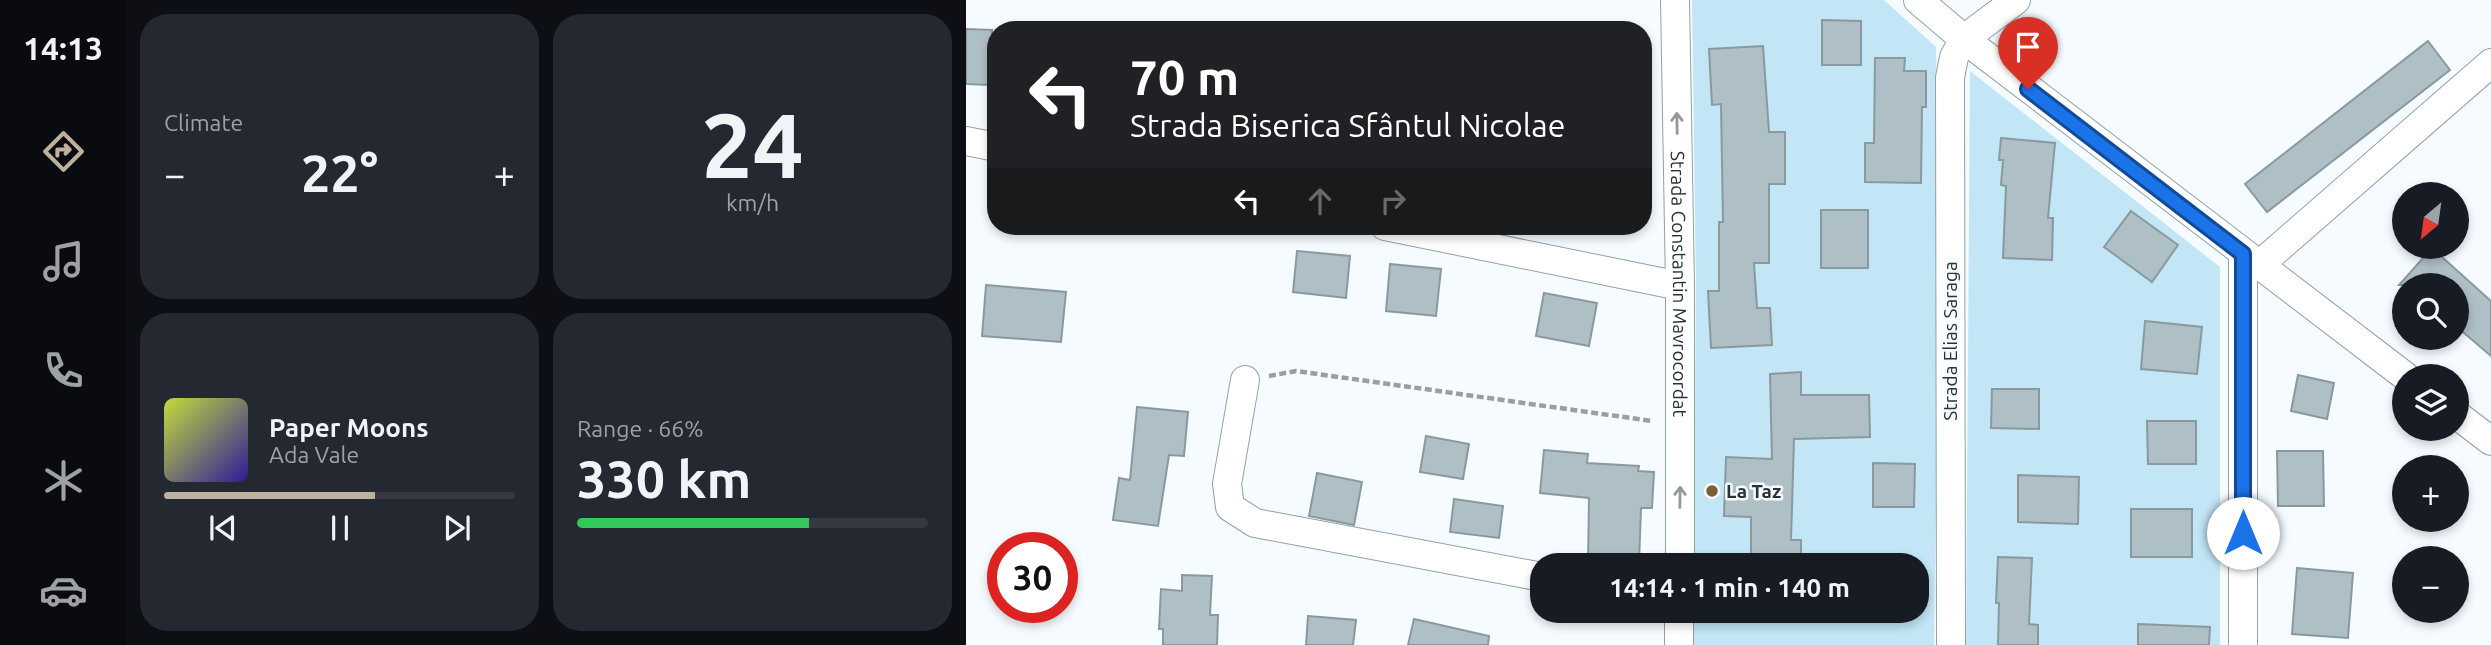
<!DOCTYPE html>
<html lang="en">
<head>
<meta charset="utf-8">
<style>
	:root { --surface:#171b24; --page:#242831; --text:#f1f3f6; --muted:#9ea1a6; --line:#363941; --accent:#bdb09e }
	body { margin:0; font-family:Ubuntu,sans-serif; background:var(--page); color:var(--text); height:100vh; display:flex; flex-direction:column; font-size:26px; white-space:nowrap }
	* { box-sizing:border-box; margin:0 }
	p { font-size:23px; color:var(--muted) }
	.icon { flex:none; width:38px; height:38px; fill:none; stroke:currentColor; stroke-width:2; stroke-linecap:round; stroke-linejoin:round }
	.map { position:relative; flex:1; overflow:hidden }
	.side { display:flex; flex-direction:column; gap:14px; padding:14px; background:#0d0f14; width:840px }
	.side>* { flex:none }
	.hud { position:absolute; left:21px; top:21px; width:665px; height:214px; border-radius:28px; box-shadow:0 4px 10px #0003; background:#202124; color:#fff; overflow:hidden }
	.needle { width:46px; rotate:209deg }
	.controls { position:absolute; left:1426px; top:182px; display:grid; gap:14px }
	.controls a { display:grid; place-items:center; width:77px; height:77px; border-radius:50%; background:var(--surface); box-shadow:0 4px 10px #0003; font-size:35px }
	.speed { position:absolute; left:21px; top:532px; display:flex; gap:14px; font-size:35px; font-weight:700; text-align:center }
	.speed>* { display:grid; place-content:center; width:91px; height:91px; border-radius:50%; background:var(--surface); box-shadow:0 4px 10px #0003; line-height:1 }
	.speed .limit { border:10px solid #d22; background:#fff; color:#111 }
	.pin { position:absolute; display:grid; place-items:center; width:60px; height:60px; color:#fff; margin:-72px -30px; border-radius:50% 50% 50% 0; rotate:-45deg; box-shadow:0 0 7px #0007 }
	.pin .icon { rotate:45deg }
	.me { position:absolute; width:77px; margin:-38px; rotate:0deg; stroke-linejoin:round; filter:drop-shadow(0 0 5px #0008) }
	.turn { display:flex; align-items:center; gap:24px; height:147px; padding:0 28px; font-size:32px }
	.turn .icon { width:91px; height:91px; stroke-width:2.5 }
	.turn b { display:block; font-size:49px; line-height:60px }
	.lanes { display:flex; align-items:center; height:66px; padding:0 28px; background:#0003; justify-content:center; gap:35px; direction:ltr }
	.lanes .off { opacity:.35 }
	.big { font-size:52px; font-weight:700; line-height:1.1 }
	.side .tile { flex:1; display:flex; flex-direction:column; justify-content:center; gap:10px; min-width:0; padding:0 24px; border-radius:28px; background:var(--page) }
	.side .dial { align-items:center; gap:0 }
	.dial b { font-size:91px; line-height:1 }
	.song { display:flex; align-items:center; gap:21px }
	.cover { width:84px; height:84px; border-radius:10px; background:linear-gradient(135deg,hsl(70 70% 55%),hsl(250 70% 35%)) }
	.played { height:7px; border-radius:4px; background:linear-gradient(90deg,var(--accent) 60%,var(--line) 60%) }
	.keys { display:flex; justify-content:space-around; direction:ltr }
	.heat { display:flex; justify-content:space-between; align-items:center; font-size:38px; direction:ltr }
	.charge { height:10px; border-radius:5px; background:linear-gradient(90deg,#34c759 66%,var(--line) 0) }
	.side .tiles { flex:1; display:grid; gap:14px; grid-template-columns:repeat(2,1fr) }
	.trip { position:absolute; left:564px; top:553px; width:399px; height:70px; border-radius:28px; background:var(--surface); box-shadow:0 4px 10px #0003; font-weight:700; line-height:70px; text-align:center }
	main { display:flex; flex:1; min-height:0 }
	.menu { display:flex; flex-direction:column; width:126px; justify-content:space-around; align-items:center; background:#090b0e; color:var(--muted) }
	.menu .icon { width:49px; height:49px }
	.menu .on { color:var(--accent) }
	.menu b { font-size:32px; color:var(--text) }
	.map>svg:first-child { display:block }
</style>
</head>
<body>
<main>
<nav class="menu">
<b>14:13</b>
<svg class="icon on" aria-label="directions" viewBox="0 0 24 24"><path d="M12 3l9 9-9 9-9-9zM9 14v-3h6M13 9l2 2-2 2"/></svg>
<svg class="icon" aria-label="music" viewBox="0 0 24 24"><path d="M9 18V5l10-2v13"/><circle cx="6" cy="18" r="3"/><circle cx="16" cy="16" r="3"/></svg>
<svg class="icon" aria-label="phone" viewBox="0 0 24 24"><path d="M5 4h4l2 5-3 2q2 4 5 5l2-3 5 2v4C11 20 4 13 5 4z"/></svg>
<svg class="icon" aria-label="climate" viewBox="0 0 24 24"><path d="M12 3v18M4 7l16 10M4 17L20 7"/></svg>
<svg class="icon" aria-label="car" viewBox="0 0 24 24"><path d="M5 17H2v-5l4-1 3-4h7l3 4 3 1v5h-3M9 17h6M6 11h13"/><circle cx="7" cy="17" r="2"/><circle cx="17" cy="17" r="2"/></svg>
</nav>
<section class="side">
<div class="tiles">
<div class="tile"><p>Climate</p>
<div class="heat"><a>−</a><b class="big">22°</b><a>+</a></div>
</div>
<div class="tile dial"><b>24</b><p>km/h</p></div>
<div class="tile">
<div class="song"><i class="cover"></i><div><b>Paper Moons</b><p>Ada Vale</p></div></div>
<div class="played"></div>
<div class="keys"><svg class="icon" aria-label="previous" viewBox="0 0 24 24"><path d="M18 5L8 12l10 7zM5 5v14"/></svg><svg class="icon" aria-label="pause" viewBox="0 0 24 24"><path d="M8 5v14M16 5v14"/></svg><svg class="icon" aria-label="next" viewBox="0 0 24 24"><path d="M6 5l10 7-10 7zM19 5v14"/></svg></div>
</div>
<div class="tile"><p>Range · 66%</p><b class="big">330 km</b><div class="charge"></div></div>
</div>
</section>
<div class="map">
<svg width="1525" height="645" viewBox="0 0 1525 645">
	<rect width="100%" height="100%" fill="#f5fbfe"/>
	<g fill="#c2e6f5">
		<path d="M726 0H918L970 47 973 283 968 645H728V611H950V565H728L730 282Z"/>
		<path d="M1004 71 1254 267V645H1000Z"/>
	</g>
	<g fill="#afbfc6" stroke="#8a99a0" stroke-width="2">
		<path d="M856 20 895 21V65H856Z"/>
		<path d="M0 29 26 30 24 85 0 84Z"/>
		<path d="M1462 41 1484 70 1301 212 1279 184Z"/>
		<path d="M797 46 803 132H819V184H803V263H788L791 308H804L806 345 745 348 742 291H753V222H757L755 104 746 105 743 49Z"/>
		<path d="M909 58H939L938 71H960V107H956L955 183 899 182V143H908Z"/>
		<path d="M1035 138 1089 143 1082 218H1087L1086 260 1037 258 1040 186 1035 185 1037 160H1033Z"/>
		<rect x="855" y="210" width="47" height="58"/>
		<path d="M1165 211 1212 245 1186 282 1138 247Z"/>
		<path d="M1466 248 1525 301V356L1491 327V285H1433Z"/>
		<path d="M331 251 384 256 380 298 327 292Z"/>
		<path d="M424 264 475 269 470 316 420 311Z"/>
		<path d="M20 285 100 292 95 342 16 336Z"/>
		<path d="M578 293 631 303 623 346 570 336Z"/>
		<path d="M1179 321 1236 327 1231 374 1175 369Z"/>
		<path d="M835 372V395H903L904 437 828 439 825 540H835V565H785V517L758 516 760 457 806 459 804 374Z"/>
		<path d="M1332 375 1368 383 1361 419 1325 411Z"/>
		<path d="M1026 389H1073V429L1025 428Z"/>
		<path d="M171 407 222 412 218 456 203 455 192 526 147 520 153 478 164 480Z"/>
		<path d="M1181 421H1230V464H1182Z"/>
		<path d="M460 436 503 444 497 479 454 472Z"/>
		<path d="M578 450 622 454 621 463 673 466 672 471 688 472 686 508H675L673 564 622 562 623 498 574 493Z"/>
		<path d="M1311 451H1357L1358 506H1312Z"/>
		<path d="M907 463 949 464 948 507H907Z"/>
		<path d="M351 473 396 482 388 525 343 516Z"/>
		<path d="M1052 475 1113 477 1112 524 1052 522Z"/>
		<path d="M488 499 537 506 533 538 484 532Z"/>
		<rect x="1165" y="509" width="61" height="48"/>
		<path d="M1032 557 1066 558 1063 624 1072 625V645H1032L1033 603H1030Z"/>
		<path d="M1331 568 1387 573 1382 638 1326 634Z"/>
		<path d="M216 575 246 576 244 615H252L251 645H197V629H193L195 589 216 591Z"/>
		<path d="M342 616 390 620 387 645H340Z"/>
		<path d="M448 619 523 636 522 645H442Z"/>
		<path d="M1172 624 1244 627 1243 645H1172Z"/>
	</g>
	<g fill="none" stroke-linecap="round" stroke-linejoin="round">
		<defs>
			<g id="minor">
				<path id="s1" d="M709 0 714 286V565"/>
				<path d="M952 0 998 39 1439 376"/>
				<path d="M0 141 30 147"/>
				<path d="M419 226 714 286"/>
				<path d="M1292 266 1525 63"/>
				<path d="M279 380 261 484 264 507 289 523 576 577"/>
				<path d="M1491 415 1525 441"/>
				<path d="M713 645V611"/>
				<path d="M985 645 984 78 988 57 998 39 1050 0"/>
				<path d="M1277 645V254"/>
			</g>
		</defs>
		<use href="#minor" stroke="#91a1a7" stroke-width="30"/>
		<path stroke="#989ea1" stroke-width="4.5" stroke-dasharray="7 3.5" stroke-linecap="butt" d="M303 376 330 371 686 421"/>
		<use href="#minor" stroke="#fff" stroke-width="28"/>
	</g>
	<defs><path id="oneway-shaft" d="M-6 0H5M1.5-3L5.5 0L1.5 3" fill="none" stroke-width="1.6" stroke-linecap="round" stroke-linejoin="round" transform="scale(1.75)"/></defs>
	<g stroke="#95989a">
		<use href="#oneway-shaft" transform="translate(711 123) rotate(-91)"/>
		<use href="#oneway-shaft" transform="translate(714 497) rotate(-89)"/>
	</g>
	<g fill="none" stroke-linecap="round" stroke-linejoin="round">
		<defs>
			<path id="route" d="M1062 89 1277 254V533"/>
		</defs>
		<use href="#route" stroke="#114b97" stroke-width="18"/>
		<use href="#route" stroke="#1a73e8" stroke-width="12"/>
	</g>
	<circle fill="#7d5e33" stroke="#f5fbfe" stroke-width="2.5" cx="746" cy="491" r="7"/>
	<g text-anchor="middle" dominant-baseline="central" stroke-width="5" stroke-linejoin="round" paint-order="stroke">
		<g font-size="19" fill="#2b3134" stroke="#f5fbfe">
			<text stroke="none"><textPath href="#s1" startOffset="284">Strada Constantin Mavrocordat</textPath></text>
			<text transform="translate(984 341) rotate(-90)">Strada Elias Saraga</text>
		</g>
		<g font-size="19" font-weight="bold" fill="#2b3134" stroke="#f5fbfe" text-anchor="start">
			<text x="760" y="491">La Taz</text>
		</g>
	</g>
</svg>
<div class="controls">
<a><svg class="needle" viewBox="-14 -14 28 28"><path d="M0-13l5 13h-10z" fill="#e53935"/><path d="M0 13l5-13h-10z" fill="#9ea1a6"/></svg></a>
<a><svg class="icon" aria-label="search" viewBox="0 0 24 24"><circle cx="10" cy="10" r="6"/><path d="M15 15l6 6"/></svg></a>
<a><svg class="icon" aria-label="layers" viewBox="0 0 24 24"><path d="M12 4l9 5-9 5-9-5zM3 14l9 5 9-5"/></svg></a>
<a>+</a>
<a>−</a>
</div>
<div class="speed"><div class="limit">30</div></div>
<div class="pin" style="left:1062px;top:89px;background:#d93025"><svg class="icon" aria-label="arrive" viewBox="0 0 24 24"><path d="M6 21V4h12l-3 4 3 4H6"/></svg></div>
<svg class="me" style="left:1277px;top:533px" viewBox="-20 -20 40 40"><circle r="19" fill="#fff"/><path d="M0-13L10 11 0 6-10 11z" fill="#1a73e8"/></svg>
<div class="trip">14:14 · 1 min · 140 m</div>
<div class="hud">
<div class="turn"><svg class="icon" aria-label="left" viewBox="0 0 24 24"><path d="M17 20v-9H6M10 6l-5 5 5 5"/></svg><div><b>70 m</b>Strada Biserica Sfântul Nicolae</div></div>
<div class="lanes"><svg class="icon" aria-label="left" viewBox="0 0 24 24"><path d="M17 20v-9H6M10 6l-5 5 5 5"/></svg><svg class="icon off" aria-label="ahead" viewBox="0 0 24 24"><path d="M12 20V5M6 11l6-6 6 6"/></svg><svg class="icon off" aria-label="right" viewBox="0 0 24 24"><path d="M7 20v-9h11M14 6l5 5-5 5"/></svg></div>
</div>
</div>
</main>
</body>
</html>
